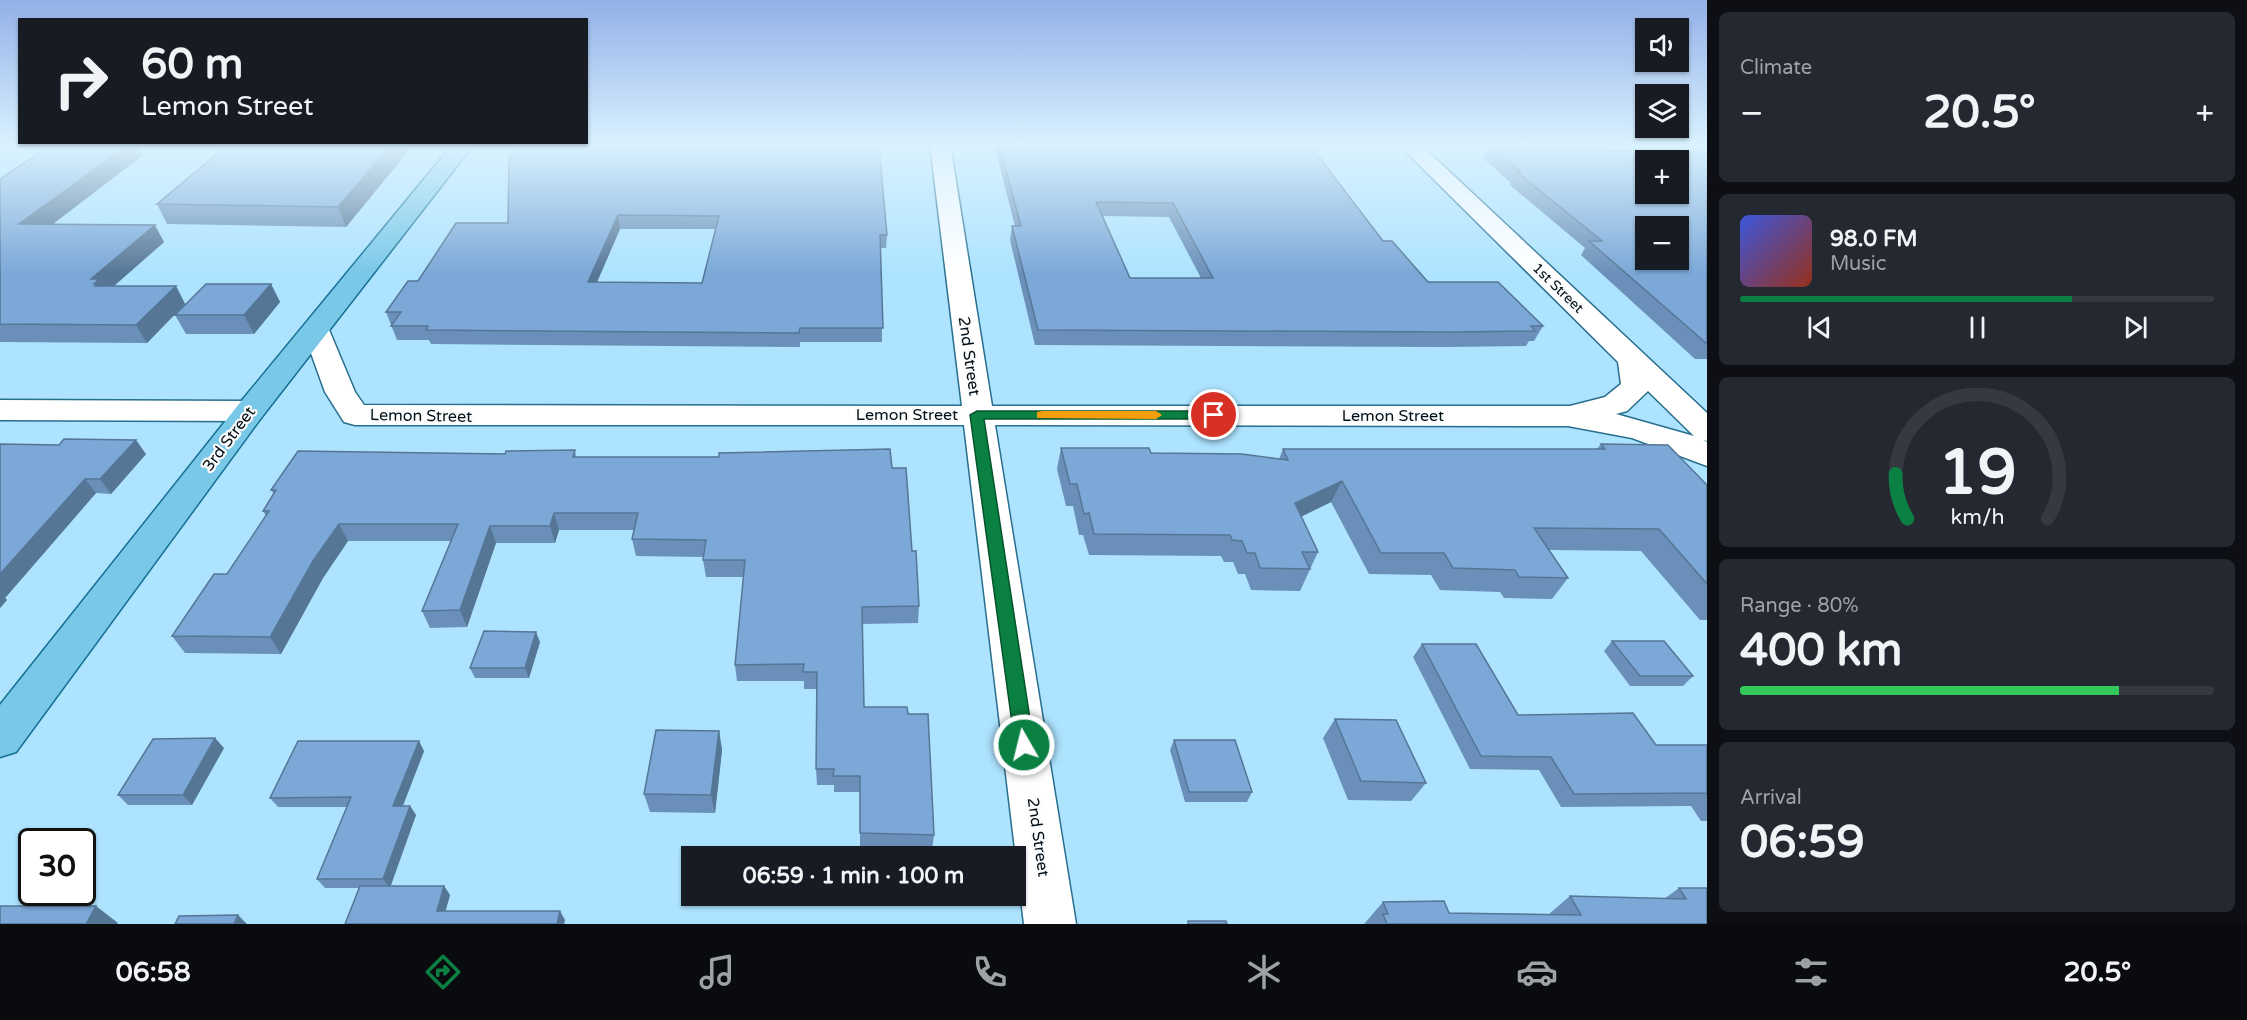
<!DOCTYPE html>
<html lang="en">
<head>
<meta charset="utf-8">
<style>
	:root { --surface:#171b24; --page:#242831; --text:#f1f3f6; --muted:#9ea1a6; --line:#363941; --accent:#0b8043 }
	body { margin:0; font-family:"Varela Round",sans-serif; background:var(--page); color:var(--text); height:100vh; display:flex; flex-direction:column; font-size:22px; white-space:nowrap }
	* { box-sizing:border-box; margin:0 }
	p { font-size:20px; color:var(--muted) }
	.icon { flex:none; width:33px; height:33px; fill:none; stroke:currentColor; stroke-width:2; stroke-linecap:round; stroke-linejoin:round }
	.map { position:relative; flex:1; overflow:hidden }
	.panel { display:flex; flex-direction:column; gap:12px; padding:12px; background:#0d0f14; width:540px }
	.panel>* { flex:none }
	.guide { position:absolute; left:18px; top:18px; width:570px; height:126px; border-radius:0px; box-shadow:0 2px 4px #0004; background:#171b24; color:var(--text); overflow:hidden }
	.buttons { position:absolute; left:1635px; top:18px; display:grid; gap:12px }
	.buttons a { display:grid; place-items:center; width:54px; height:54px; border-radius:0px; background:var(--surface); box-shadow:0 2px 4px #0004; font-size:30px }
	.speed { position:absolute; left:18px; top:828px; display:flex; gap:12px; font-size:30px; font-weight:700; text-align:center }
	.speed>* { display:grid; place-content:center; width:78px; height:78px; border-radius:50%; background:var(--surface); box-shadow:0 2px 4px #0004; line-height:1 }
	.speed .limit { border:3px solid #111; border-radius:9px; background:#fff; color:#111 }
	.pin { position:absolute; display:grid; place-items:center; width:51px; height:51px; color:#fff; margin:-26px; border:3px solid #fff; border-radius:50%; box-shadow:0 2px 6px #0007 }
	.me { position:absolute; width:66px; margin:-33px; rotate:352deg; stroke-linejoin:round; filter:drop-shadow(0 0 4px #0008) }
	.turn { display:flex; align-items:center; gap:21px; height:126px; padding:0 24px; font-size:27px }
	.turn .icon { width:78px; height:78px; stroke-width:2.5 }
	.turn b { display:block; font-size:42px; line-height:51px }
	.big { font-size:45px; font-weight:700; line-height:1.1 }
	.panel .card { flex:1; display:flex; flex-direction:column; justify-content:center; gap:9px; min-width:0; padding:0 21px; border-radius:9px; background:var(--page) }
	.panel .dial { align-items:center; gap:0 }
	.dial svg { height:156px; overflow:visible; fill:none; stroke:var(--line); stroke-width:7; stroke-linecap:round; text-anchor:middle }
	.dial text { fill:var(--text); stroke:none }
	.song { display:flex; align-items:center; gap:18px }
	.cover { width:72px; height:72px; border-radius:9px; background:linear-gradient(135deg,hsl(230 70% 55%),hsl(10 70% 35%)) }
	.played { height:6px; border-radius:3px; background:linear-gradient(90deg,var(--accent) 70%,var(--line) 70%) }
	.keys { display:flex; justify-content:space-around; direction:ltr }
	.heat { display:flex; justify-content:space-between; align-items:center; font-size:33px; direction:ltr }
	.charge { height:9px; border-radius:4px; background:linear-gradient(90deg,#34c759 80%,var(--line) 0) }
	.trip { position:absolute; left:681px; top:846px; width:345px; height:60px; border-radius:0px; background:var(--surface); box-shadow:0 2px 4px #0004; font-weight:700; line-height:60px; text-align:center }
	.menu { display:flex; height:96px; justify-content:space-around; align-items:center; background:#090b0e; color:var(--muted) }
	.menu .icon { width:42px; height:42px }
	.menu .current { color:var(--accent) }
	.menu b { font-size:27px; color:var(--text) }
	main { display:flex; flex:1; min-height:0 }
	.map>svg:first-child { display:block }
</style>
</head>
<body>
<main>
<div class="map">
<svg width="1707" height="924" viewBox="0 0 1707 924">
	<rect width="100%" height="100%" fill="#ade3ff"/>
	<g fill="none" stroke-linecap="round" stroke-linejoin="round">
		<defs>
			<g id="minor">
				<path d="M930 144H950L992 406H1570L1605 397 1621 384 1618 362 1398 144H1420L1707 413V441L1703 440 1707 442V466L1632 438 1568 426 995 425 1076 924H1024L964 425H355L344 422 325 392 303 331 307 325 317 323 327 325 355 392 364 405 962 406ZM1648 391 1694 436 1616 414 1627 411Z"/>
				<path d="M0 400 250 401 261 404 265 411 261 418 250 421 0 420Z"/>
			</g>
			<path id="major" d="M453 144H474L261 418 16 752 0 757V705L239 404Z"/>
		</defs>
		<use href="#minor" stroke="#286e8d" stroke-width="3"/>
		<use href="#major" stroke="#157094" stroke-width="3"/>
		<use href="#minor" fill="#fff" fill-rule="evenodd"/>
		<use href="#major" fill="#79c8e7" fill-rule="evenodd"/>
	</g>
	<g fill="#6a90b9" fill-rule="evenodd">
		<path d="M997 144H1195L1254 146V144H1309L1383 241 1428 282 1543 326 1534 341H1529L1526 346 1445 347 1035 345 1010 240 1012 226H1015L996 152ZM1103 216 1169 217 1201 278H1130Z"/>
		<path d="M1488 145 1578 150 1707 152V359H1695L1581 255 1585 248 1510 185 1511 183 1483 158Z"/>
		<path d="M409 150 346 227 167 224 157 204Z"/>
		<path d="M143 155 52 225 164 242 114 286H176L185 304 147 343 0 342V179Z"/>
		<path d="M509 157 887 235 886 248H881L882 342H800V347L431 344 429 340H397L386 312 418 281 508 223ZM620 229H715L702 283 597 282Z"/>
		<path d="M271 284 280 302 254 334H186L175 315Z"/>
		<path d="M0 444 146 454 111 494 96 493 5 598 7 600 0 608Z"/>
		<path d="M1601 444 1707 485V620H1700L1641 551 1549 550 1568 578 1552 599 1504 598 1500 592 1440 590 1431 575 1369 574 1331 502 1301 517 1318 552 1300 591 1251 590 1245 574H1238L1233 562H1224L1221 556 1089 555 1083 535H1079L1073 506H1066L1057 469 1061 448 1279 459 1283 449H1597Z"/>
		<path d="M575 450 576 457 892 468 912 551 919 606 918 623 862 624 864 707 908 714 934 835 932 850 860 849V792H834V785H817L816 769 817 689H804V681H737L735 665 744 577H706L703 560 704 557 636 556 632 539 634 530H559L555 543H496L467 627 430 628 422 611 451 541H348L323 578 281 654 185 653 172 636 227 574 266 516 263 511 274 494 271 490 505 454Z"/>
		<path d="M1612 641 1693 676 1683 686H1630L1604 651Z"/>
		<path d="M540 642 529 678H475L470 668Z"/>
		<path d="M1422 644 1518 715 1656 745H1707V821H1701L1691 806 1561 807 1539 770 1470 769 1413 657Z"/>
		<path d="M1335 719 1426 783 1411 801 1348 800 1323 738Z"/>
		<path d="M719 731 722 750 715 813 650 812 644 794Z"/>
		<path d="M1174 740 1252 792 1247 802H1185L1170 750Z"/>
		<path d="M224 748 192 805H128L118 795Z"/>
		<path d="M424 751 403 806H410L416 815 390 886H444L450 895 445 911 565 920 564 924H345L359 888H325L317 879 347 807H278L270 798Z"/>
		<path d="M1679 888 1707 924H1364L1383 902 1449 913 1549 914 1570 896 1664 899Z"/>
	</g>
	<g fill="#567696">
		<path d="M129 144H138L143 155 30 241 19 224Z"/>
		<path d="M392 144H407L409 150 346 227 338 207Z"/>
		<path d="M618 215 620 229 591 296 588 282Z"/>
		<path d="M155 225 164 242 107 292 95 286 91 279Z"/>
		<path d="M271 284 280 302 254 334 244 315Z"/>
		<path d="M176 286 185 304 147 343 136 325Z"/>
		<path d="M136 440 146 454 111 494 100 479Z"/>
		<path d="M85 479 96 493 5 598 7 600 0 608V574Z"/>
		<path d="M1342 481 1331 502 1285 524 1295 503Z"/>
		<path d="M554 513 559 530 555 543 550 526Z"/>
		<path d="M339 524 348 541 323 578 281 654 270 637 313 561Z"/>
		<path d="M490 526 496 543 467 627 460 610Z"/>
		<path d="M536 632 540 642 529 678 525 668Z"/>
		<path d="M719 731 722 750 715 813 711 795Z"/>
		<path d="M215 738 224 748 192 805 183 795Z"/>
		<path d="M419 741 424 751 399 815 393 806Z"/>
		<path d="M410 806 416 815 390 888 383 879Z"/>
		<path d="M444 886 450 895 443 920 437 911Z"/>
		<path d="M96 906 118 923 117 924H86Z"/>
		<path d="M560 911 565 920 564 924H557Z"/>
		<path d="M238 915 247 924H234Z"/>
	</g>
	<g fill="#7ba8d7" stroke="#567696" stroke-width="1.5" fill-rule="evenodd">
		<path d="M53 144H129L19 224 155 225 91 279H99L94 284H98L95 286H176L136 325 0 324V179Z"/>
		<path d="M229 144H392L338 207 157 204Z"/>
		<path d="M519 144H585L644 147 645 145 732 144 879 146 887 235H880L883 328H800L799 333 426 330 428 326H391L401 312H386L408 281H418L456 223H508L509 157ZM618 215 719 216 702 283 588 282Z"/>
		<path d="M999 144H1195L1260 146 1259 144H1309L1383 241H1392L1428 282H1498L1543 326H1531L1535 331 1453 332 1038 330 1012 226H1021ZM1096 202 1173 203 1213 278H1130Z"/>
		<path d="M1488 145 1574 147 1578 150 1707 152V344L1589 241H1602L1517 172H1521ZM1646 160H1678V194H1646ZM1646 226H1678V260H1646Z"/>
		<path d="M206 284H271L244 315H175Z"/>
		<path d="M64 439 136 440 100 479H85L0 574V444L59 445Z"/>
		<path d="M1601 444 1668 445 1707 485V584L1659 529 1534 528 1568 578 1519 577 1515 570 1453 568 1444 553H1381L1342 481 1295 503 1318 552H1302L1310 569 1260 568 1255 553H1247L1242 541 1232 540 1230 535 1094 534 1089 513 1084 514 1077 484H1070L1061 448H1149L1151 453 1242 454 1288 460 1283 449H1605Z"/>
		<path d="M890 449 892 468H906L912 551H916L919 606 862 607 864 707H907L908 714H928L934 835 860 833V776H833L834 769H816L817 672H803L804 664 735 665 745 560H703L706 540 632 539 638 513H554L550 526H490L460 610 422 611 458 524H339L313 561 270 637 172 636 214 574H227L269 511H263L276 490H271L298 451 505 454 506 451 575 450 573 457H719V453Z"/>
		<path d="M484 631 536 632 525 668H470Z"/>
		<path d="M1612 641H1664L1693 676H1640Z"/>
		<path d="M1422 644H1476L1518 715 1633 713 1656 745H1707V795L1706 793 1574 794 1551 757 1481 756Z"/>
		<path d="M1335 719 1396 720 1426 783 1361 781Z"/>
		<path d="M656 730 719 731 711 795 644 794Z"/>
		<path d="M215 738 183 795H118L153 739Z"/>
		<path d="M1174 740H1235L1252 792H1189Z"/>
		<path d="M298 741H419L393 806H410L383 879H317L351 797 270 798Z"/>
		<path d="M360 886H444L437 911H560L557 924H345Z"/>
		<path d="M1679 888H1707V924H1387L1383 914H1388L1383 902 1444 901 1449 913 1581 915 1570 896 1686 899Z"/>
		<path d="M0 906H96L86 924H0Z"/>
		<path d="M238 915 234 924H175L179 916Z"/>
		<path d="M1188 921H1226L1227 924H1188Z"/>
	</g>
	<linearGradient id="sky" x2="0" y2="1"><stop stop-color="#93b0e7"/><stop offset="0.53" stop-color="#daf2ff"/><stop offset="1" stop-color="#daf2ff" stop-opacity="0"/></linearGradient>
	<rect width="1707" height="274" fill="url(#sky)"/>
	<path fill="#0b8043" stroke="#07532c" stroke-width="1.5" d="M977 411H1214L1220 415 1214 419H984L1034 745 1031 751 1024 753 1018 751 1015 745 970 415Z"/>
	<path fill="#f59e0b" d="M1042 411H1156L1162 415 1156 419 1037 418V412Z"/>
	<g text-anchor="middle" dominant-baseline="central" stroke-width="4.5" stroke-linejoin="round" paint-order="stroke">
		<g font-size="14" fill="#000f18" stroke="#fbfbfb">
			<text transform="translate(1558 288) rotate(44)">1st Street</text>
		</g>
		<g font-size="16" fill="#000f18" stroke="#fbfbfb">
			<text transform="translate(969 356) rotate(82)">2nd Street</text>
			<text x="907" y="415">Lemon Street</text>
			<text transform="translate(421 416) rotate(1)">Lemon Street</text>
			<text x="1393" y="416">Lemon Street</text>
			<text transform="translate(229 439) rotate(-53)">3rd Street</text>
			<text transform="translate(1038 837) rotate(82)">2nd Street</text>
		</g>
	</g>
</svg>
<div class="buttons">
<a><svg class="icon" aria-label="sound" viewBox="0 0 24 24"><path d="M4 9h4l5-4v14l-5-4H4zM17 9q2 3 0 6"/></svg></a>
<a><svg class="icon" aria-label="layers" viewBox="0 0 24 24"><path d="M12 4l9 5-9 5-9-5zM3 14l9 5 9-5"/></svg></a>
<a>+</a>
<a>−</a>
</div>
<div class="speed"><div class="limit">30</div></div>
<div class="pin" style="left:1214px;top:415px;background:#d93025"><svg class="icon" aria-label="arrive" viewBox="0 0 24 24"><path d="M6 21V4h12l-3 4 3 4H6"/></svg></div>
<svg class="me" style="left:1024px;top:745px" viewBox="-20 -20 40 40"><circle r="17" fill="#0b8043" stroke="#fff" stroke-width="3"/><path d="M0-11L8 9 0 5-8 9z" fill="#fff"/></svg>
<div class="trip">06:59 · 1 min · 100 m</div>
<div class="guide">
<div class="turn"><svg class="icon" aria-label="right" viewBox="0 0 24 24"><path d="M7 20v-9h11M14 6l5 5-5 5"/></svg><div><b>60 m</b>Lemon Street</div></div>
</div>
</div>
<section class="panel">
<div class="card"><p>Climate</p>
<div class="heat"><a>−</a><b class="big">20.5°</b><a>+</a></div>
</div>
<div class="card">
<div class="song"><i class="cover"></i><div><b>98.0 FM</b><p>Music</p></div></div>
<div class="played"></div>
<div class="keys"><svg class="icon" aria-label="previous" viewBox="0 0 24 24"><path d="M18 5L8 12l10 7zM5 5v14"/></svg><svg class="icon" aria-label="pause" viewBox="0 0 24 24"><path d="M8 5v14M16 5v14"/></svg><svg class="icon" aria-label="next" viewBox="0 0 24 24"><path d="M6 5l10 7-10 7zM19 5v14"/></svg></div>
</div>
<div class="card dial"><svg viewBox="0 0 100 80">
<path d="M14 69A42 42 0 1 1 86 69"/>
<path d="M14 69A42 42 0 0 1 8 46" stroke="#0b8043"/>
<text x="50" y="56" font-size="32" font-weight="700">19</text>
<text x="50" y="72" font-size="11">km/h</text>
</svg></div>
<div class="card"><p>Range · 80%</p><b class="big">400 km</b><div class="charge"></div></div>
<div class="card"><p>Arrival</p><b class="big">06:59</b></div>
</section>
</main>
<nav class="menu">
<b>06:58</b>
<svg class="icon current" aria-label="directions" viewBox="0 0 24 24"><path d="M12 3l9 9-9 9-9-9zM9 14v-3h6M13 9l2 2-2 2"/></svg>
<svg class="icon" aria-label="music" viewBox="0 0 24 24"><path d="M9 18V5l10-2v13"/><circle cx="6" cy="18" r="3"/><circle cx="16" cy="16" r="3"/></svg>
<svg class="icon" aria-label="phone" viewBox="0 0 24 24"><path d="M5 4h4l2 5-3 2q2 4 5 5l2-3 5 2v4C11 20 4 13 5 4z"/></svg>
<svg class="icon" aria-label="climate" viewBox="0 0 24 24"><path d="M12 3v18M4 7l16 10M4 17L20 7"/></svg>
<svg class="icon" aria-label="car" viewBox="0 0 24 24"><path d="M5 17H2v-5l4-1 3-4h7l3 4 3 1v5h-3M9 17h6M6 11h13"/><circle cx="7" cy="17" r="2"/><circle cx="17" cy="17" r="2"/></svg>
<svg class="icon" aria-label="filters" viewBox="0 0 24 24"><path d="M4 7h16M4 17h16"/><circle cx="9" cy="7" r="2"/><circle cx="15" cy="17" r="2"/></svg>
<b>20.5°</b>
</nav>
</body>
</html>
